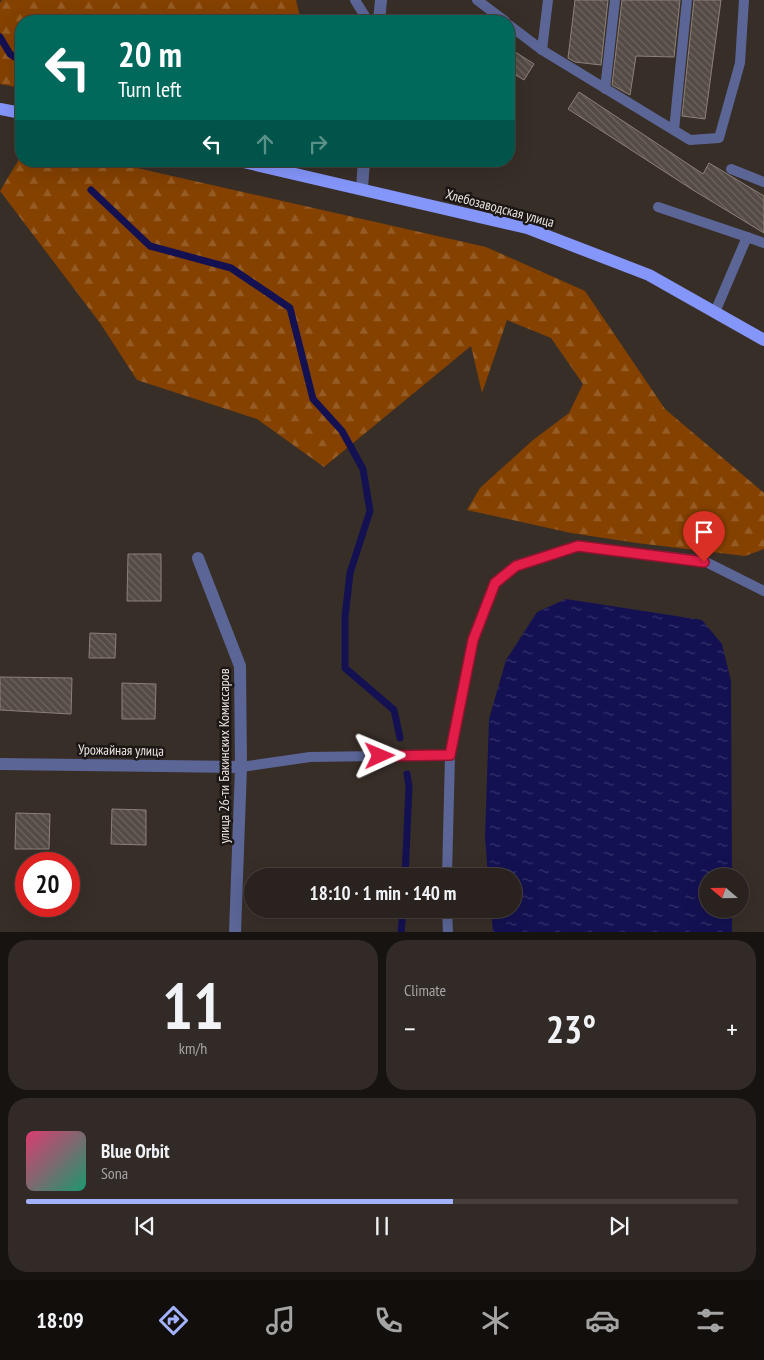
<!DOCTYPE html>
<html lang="en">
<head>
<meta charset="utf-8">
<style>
	:root { --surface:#2a221e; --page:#322a27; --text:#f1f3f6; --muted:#a5a4a4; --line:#463f3c; --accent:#a3b2fd }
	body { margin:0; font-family:"PT Sans Narrow",sans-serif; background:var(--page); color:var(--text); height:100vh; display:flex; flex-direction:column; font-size:19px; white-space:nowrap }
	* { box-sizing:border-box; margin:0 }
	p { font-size:16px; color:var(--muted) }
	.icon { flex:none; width:28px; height:28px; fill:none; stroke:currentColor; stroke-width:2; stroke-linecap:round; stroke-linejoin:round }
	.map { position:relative; height:932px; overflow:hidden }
	.details { display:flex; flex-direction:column; gap:8px; padding:8px; background:#171310; flex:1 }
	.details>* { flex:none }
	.hud { position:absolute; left:15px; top:15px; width:500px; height:152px; border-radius:20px; box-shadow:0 5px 20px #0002,0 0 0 1px var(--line); background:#00695c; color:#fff; overflow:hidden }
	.needle { width:32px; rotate:290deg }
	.buttons { position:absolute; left:699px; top:868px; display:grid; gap:10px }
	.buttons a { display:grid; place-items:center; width:50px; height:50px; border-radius:50%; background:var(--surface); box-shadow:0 5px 20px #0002,0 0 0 1px var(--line); font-size:25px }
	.speed { position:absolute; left:15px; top:852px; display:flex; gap:10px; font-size:25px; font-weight:700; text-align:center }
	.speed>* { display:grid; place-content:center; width:65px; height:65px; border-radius:50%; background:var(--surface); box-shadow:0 5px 20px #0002,0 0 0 1px var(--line); line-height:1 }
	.speed .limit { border:8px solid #d22; background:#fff; color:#111 }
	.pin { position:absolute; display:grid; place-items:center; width:42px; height:42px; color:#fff; margin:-51px -21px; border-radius:50% 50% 50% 0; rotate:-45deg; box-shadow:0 0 5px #0007 }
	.pin .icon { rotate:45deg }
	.me { position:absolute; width:55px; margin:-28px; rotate:89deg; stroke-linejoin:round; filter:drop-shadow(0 0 4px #0008) }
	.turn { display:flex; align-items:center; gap:18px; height:105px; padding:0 20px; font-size:22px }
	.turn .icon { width:65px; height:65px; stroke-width:2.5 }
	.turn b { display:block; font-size:35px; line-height:42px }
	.lanes { display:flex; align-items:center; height:48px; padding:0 20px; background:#0003; justify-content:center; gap:25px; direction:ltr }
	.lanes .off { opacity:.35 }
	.big { font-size:38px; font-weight:700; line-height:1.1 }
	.details .widget { flex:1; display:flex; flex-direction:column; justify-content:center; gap:8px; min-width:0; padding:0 18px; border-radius:20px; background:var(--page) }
	.details .dial { align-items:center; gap:0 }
	.dial b { font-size:65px; line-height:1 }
	.song { display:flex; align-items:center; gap:15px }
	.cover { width:60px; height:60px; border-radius:8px; background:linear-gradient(135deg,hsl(340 70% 55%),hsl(160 70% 35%)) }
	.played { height:5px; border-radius:2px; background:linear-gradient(90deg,var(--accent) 60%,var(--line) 60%) }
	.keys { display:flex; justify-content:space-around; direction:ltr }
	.heat { display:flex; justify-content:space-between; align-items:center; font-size:28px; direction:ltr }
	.details .tiles { flex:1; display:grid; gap:8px; grid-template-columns:1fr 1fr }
	.widget:last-child { grid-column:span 2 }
	.trip { position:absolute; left:244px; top:868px; width:278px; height:50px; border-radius:25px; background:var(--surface); box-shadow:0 5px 20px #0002,0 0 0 1px var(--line); font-weight:700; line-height:50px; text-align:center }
	.tabs { display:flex; height:80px; justify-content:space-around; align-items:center; background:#110e0c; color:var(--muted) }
	.tabs .icon { width:35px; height:35px }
	.tabs .active { color:var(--accent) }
	.tabs b { font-size:22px; color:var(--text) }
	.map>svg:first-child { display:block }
</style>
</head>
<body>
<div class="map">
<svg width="764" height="933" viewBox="0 0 764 933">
	<defs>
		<pattern id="forest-firs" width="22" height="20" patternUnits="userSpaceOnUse" patternTransform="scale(1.25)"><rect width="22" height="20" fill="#844100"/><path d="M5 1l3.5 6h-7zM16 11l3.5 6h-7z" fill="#965c25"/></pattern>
		<pattern id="water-ripples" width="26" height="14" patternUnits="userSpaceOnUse" patternTransform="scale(1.25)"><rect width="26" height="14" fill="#131152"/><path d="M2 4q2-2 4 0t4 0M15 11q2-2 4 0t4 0" fill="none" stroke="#36346b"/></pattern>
		<pattern id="building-back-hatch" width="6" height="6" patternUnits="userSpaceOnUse" patternTransform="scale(1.25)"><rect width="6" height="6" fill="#554b45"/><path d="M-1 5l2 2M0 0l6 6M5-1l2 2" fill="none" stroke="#6e6560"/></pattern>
	</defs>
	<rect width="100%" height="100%" fill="#382e28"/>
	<g fill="url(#forest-firs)">
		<path d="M2 0H296L301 21H21V88L0 84V3Z"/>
		<path d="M21 156V161H106L486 247 585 291 665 409 764 493V549L745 556 637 543 571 533 467 510 480 488 533 440 569 413 583 384 551 338 507 320 482 393 471 346 324 467 257 419 137 380 100 323 0 191Z"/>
	</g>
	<path fill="url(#water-ripples)" d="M566 599 702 620 722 644 731 681 732 876H708V909H732V932H493L491 909H512V876H488L485 837 489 719 506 660 537 612Z"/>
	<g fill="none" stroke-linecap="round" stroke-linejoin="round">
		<g stroke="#131152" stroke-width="7">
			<path d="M0 37 10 54 21 61"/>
			<path d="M91 190 150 246 231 268 290 308 313 399 342 431 363 469 370 511 350 573 345 617V668L394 710 400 738"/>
			<path d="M405 876 409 787 407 774"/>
			<path d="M401 933 403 909"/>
		</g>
	</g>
	<g fill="url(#building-back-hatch)" stroke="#8c817a">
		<path d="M575 0H608L601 65 575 62 568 58Z"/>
		<path d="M622 0H680L674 57 636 56 630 95 612 85Z"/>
		<path d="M694 0H721L705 119 682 116Z"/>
		<path d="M509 48 534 64 524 80 509 71Z"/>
		<path d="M579 92 703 174 709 163 764 196V233L693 190 568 109Z"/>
		<path d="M128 554H161V601H127Z"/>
		<path d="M90 633 116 634 115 658H89Z"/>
		<path d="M0 677 72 678 71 714 0 710Z"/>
		<path d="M122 683 156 684 155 719H122Z"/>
		<path d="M112 809 146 810V845L111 844Z"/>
		<path d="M16 813 50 814 49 849H15Z"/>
	</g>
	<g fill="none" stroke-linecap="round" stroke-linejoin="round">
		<g stroke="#5b6596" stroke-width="10">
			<path d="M355 0 368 21"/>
			<path d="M477 0 505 21"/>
			<path d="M509 25 542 50 690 140 719 138 740 63 744 0"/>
			<path d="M542 50 548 0"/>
			<path d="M605 89 615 0"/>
			<path d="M674 130 687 0"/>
			<path d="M731 169 764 182"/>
			<path d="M658 207 747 237"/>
			<path d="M715 312 747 237 764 243"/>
			<path d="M241 767 310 757 450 755"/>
			<path d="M447 876 450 755 473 640 495 583 516 565 578 546 704 561 764 591"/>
			<path d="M447 909 448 933"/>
		</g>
		<g stroke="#5b6596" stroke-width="12">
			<path d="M379 21 381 0"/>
			<path d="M362 188 364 161"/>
			<path d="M198 558 240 666 241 767 235 933"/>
			<path d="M0 764 241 767"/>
		</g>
		<g stroke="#8596fb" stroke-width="12">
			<path d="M0 109 21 113"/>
			<path d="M239 161 527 228 649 275 764 340"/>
		</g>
	</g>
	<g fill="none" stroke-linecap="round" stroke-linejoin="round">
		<defs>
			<path id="route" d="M380 756 450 755 473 640 495 583 516 566 578 546 704 562"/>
		</defs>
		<use href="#route" stroke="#92132f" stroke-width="12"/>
		<use href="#route" stroke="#e11d48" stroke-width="9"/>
	</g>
	<g text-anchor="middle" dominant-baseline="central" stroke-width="5" stroke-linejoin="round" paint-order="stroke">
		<g font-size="14" fill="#ebe4e0" stroke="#1c1715">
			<text transform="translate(500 208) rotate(15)">Хлебозаводская улица</text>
			<text transform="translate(121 750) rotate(1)">Урожайная улица</text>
			<text transform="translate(224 756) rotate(-90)">улица 26-ти Бакинских Комиссаров</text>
		</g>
	</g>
</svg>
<div class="buttons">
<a><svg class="needle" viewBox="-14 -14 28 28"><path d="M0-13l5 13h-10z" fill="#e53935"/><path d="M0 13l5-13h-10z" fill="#a5a4a4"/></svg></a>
</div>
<div class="speed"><div class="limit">20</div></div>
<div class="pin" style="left:704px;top:562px;background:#d93025"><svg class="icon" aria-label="arrive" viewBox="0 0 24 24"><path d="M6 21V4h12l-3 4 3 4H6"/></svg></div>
<svg class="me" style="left:380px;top:756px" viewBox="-20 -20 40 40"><path d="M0-17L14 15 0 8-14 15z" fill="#e11d48" stroke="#fff" stroke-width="4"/></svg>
<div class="trip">18:10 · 1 min · 140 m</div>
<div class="hud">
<div class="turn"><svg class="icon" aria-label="left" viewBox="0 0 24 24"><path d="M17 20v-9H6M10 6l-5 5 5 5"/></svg><div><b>20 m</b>Turn left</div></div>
<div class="lanes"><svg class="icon" aria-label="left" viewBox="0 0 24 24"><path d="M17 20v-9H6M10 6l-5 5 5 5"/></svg><svg class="icon off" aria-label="ahead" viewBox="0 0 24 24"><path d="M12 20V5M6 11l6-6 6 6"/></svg><svg class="icon off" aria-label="right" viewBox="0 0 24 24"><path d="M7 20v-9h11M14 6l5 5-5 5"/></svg></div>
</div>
</div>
<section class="details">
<div class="tiles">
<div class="widget dial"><b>11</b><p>km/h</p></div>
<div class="widget"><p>Climate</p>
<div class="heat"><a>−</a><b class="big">23°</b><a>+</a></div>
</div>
<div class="widget">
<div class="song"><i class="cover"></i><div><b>Blue Orbit</b><p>Sona</p></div></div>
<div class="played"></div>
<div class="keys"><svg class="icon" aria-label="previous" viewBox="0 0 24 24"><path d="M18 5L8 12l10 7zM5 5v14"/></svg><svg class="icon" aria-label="pause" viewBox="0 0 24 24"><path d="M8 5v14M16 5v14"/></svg><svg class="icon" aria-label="next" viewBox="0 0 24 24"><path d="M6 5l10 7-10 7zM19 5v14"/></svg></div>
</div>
</div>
</section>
<nav class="tabs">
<b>18:09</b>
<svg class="icon active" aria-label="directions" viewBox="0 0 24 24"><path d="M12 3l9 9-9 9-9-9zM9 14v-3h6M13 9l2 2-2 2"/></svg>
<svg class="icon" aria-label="music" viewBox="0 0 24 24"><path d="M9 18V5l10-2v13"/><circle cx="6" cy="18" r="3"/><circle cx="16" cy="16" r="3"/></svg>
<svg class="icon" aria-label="phone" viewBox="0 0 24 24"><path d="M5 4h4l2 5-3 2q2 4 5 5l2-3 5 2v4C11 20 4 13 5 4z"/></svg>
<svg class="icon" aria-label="climate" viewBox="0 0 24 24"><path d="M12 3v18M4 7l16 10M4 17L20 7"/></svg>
<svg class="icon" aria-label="car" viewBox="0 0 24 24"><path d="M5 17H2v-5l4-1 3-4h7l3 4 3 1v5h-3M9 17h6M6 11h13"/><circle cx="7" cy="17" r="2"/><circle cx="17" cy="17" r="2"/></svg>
<svg class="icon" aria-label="filters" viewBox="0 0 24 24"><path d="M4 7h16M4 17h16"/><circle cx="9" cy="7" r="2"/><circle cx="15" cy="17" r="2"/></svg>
</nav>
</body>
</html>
